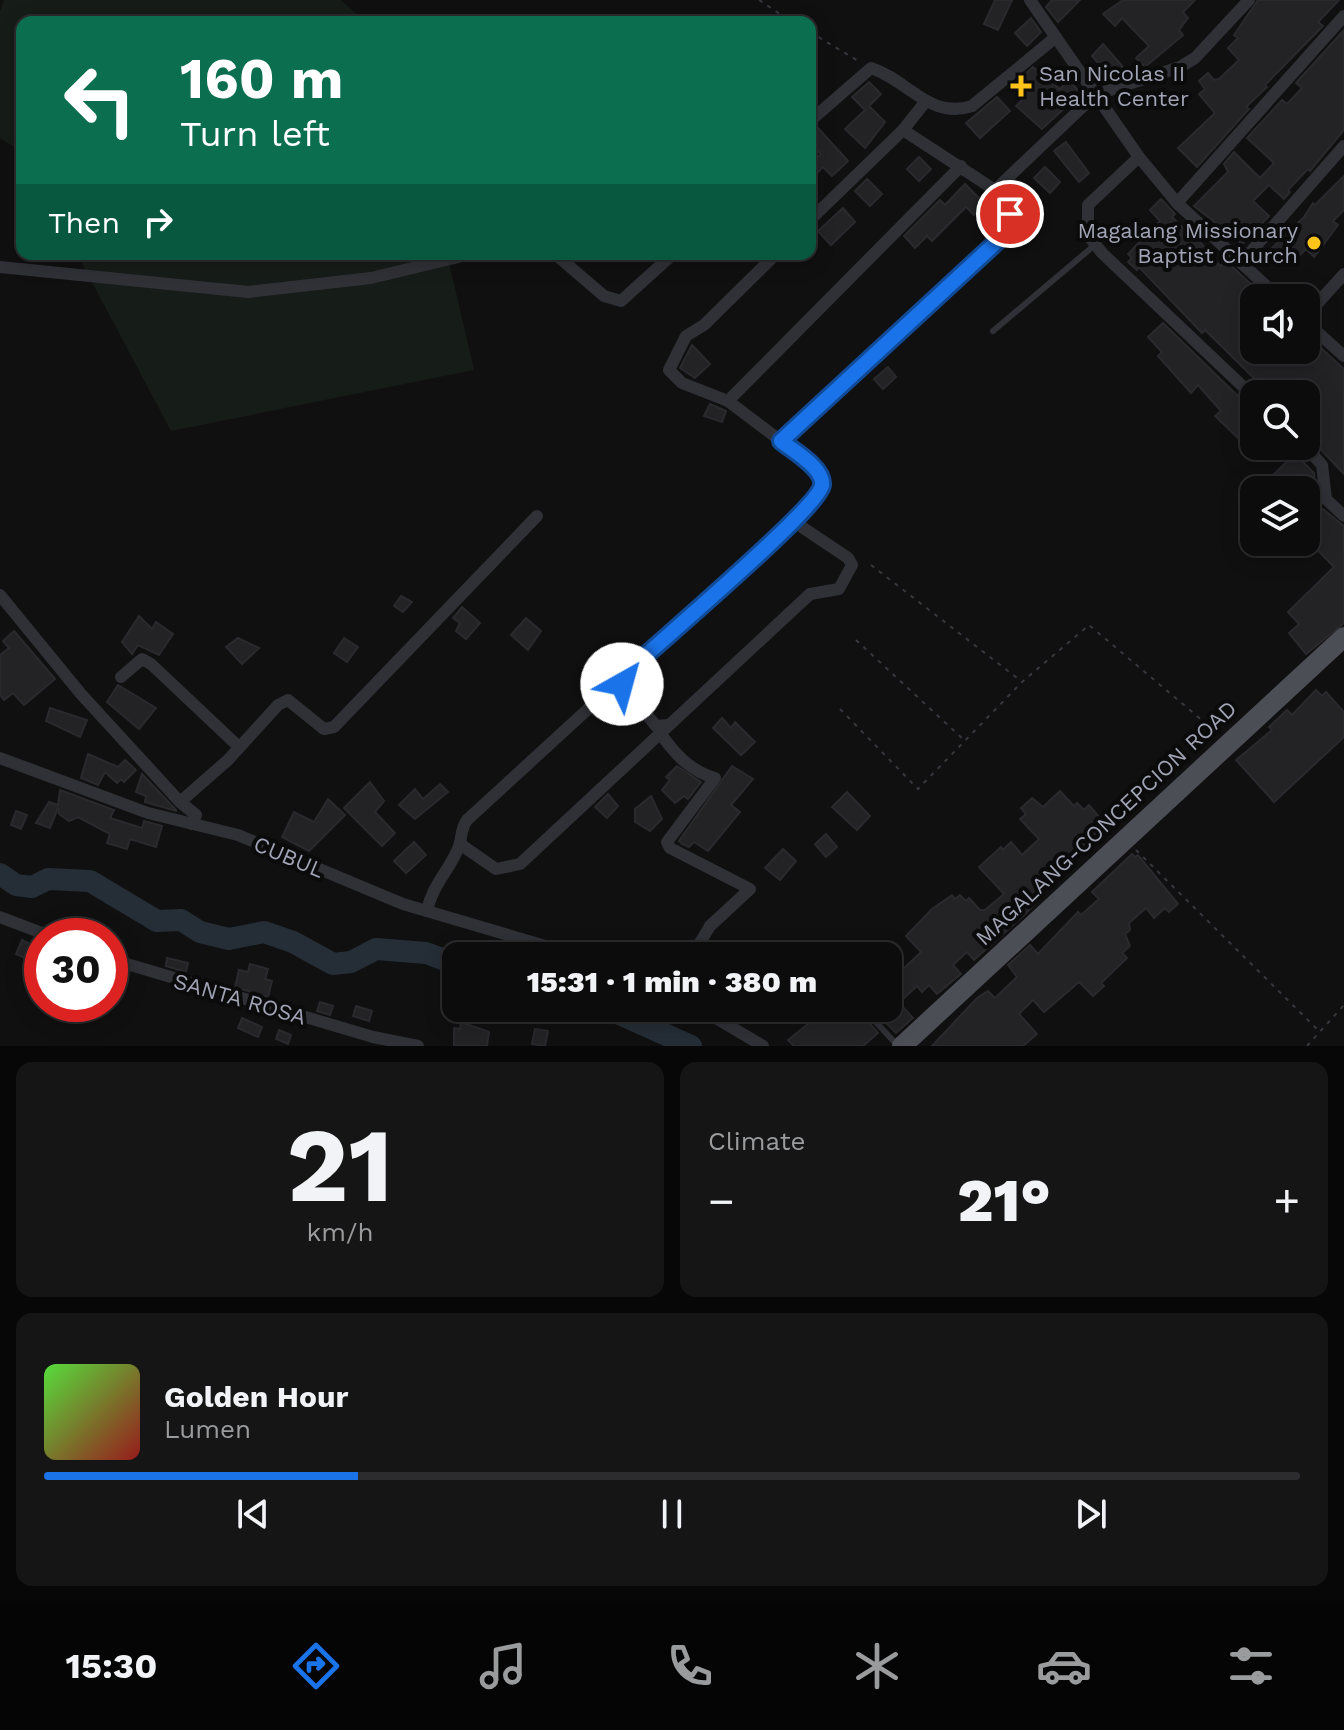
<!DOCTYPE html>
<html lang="en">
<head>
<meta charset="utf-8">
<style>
	:root { --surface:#0c0c0d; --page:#151516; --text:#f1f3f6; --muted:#9a9b9d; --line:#2c2c2e; --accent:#1a73e8 }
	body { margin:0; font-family:"Work Sans",sans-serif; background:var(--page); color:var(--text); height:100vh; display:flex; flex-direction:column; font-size:30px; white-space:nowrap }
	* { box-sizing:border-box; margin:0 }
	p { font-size:26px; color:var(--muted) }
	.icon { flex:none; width:44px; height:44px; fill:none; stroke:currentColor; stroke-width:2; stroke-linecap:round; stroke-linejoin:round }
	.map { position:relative; height:1046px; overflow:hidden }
	.sheet { display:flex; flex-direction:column; gap:16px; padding:16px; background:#070707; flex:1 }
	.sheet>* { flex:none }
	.guide { position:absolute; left:16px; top:16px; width:800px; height:244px; border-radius:16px; box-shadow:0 4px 20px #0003,0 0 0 2px var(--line); background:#0b6e4f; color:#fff; overflow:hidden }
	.buttons { position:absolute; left:1240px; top:284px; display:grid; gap:16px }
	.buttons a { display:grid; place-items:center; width:80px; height:80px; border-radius:16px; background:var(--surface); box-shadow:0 4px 20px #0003,0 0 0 2px var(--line); font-size:40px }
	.speed { position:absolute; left:24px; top:918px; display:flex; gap:16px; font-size:40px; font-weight:700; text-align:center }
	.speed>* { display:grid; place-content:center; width:104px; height:104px; border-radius:50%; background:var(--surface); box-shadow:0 4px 20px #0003,0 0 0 2px var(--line); line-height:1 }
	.speed .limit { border:12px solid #d22; background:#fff; color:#111 }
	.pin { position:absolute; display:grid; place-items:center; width:68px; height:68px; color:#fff; margin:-34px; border:4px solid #fff; border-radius:50%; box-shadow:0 2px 8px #0007 }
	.me { position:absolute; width:88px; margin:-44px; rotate:38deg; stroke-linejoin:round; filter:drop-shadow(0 0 6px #0008) }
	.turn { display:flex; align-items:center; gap:28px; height:168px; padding:0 32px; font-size:36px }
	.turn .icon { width:104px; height:104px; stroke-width:2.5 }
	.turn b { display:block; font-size:56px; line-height:68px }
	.then { display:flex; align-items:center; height:76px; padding:0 32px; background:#0003; gap:16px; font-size:30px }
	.big { font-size:60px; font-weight:800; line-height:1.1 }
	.sheet .card { flex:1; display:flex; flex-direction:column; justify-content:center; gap:12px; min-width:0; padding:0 28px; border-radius:16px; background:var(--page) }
	.sheet .dial { align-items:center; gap:0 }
	.dial b { font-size:104px; line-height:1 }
	.song { display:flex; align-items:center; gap:24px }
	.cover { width:96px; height:96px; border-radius:12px; background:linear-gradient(135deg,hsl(110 70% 55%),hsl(0 70% 35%)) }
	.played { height:8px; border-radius:4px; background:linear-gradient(90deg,var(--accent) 25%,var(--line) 25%) }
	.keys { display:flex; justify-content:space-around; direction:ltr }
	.heat { display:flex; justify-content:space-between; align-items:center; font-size:44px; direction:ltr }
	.sheet .tiles { flex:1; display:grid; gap:16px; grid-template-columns:1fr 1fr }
	.card:last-child { grid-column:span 2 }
	.trip { position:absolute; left:442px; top:942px; width:460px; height:80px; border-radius:16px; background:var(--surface); box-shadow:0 4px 20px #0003,0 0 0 2px var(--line); font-weight:800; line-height:80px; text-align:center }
	.menu { display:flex; height:128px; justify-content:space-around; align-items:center; background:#050505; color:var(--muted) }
	.menu .icon { width:56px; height:56px }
	.menu .selected { color:var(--accent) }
	.menu b { font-size:36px; color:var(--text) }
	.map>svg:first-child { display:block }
</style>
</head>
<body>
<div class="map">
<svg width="1344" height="1046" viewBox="0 0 1344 1046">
	<rect width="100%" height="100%" fill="#101011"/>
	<g fill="#161c17">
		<path d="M4 0H341L366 22H22V152L0 138V11Z"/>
		<path d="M77 254H447L474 370 171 431Z"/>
	</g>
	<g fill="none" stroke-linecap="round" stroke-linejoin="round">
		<g stroke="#252d36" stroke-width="22">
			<path d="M0 874 16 885 32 887 48 879 90 881 157 921 181 920 200 932 229 939 264 932 293 942 333 964 351 962 376 949 426 953 456 964"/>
			<path d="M606 1008 691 1046"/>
		</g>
	</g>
	<g fill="#232326" stroke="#2a2a2e" stroke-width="2">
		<path d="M995 0H1012L998 30 984 24Z"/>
		<path d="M1052 0H1080L1058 22 1046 7Z"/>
		<path d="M1123 0H1195L1183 12 1188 18 1179 30 1183 35 1145 67 1136 58 1149 46 1122 18 1115 26 1103 14Z"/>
		<path d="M1258 0H1339L1318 22 1323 26 1265 85 1267 87 1246 107 1249 109 1197 167 1178 148 1215 113 1199 94 1205 89 1199 81 1208 73 1214 80 1219 79 1239 60 1228 48 1238 38 1234 35Z"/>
		<path d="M1031 18 1041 32 1027 46 1015 33Z"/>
		<path d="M1344 30V130L1310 171 1308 169 1288 190 1290 192 1284 199 1269 185 1253 201 1269 216 1242 244 1194 206 1228 172 1224 164 1234 152 1260 178 1274 163 1247 138 1282 100 1287 104 1302 88 1296 83Z"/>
		<path d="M1103 44 1123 67 1107 81 1095 67 1099 64 1092 56Z"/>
		<path d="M1033 67 1060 89 1068 80 1081 93 1042 129 1016 106 1024 98 1012 86Z"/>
		<path d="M869 82 881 94 869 106 885 122 865 148 845 129 865 110 852 97Z"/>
		<path d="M997 97 1010 111 980 138 966 123Z"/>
		<path d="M817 127 848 161 832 176 823 167 815 175 810 170V164L821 154 810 142V134Z"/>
		<path d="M1066 142 1089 173 1079 182 1054 151Z"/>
		<path d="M919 157 931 169 919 181 907 169Z"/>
		<path d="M1045 167 1060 182 1050 193 1034 178Z"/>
		<path d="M1344 176V210L1333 221 1338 225 1314 257 1306 249 1290 265 1272 248 1304 217 1313 203 1315 205Z"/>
		<path d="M867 179 882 194 870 206 855 191Z"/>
		<path d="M965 184 985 204 974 215 966 207 932 241 927 236 915 248 904 236 940 200 945 205Z"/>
		<path d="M1161 199 1175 214 1172 217 1194 239 1196 237 1220 266 1226 261 1266 298H1254V350H1306V334L1344 369V474L1326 455 1318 446 1322 442 1309 430 1316 423 1306 412V394H1270L1205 330 1202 333 1139 267 1137 270 1128 262 1132 258 1128 254 1160 221 1150 210Z"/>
		<path d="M843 208 855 222 831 245 818 231Z"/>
		<path d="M1163 323 1246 404 1243 407 1254 418V453L1215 416 1221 411 1198 385 1191 393 1158 356 1162 352 1148 337Z"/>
		<path d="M692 345 710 364 695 378 680 368Z"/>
		<path d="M888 367 896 377 883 389 874 379Z"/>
		<path d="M710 404 726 411 722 422 704 416Z"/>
		<path d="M1295 454 1314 473 1315 484 1309 490H1282L1270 478Z"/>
		<path d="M1306 508 1315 517 1323 509 1344 526V623L1306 654 1289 633 1299 624 1288 612 1334 567 1306 538Z"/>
		<path d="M401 596 412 602 403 612 394 606Z"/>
		<path d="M462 607 480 623 466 639 456 631 460 623 453 618Z"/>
		<path d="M139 616 152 629 156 622 173 634 159 655 138 645 132 654 122 642Z"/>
		<path d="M526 618 541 631 528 650 511 635Z"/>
		<path d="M14 631 55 679 24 705 13 693 4 700 0 695V655L9 648 3 641Z"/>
		<path d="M238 638 259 648 242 664 226 647Z"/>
		<path d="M344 638 358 647 347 662 334 653Z"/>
		<path d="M118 685 156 708 139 729 107 702Z"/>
		<path d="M1316 690 1322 696 1326 692 1344 712V737L1274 802 1236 760 1272 730 1269 727 1287 710 1292 715Z"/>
		<path d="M50 708 87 720 80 737 46 721Z"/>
		<path d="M722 718 731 728 735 722 755 742 741 755 713 728Z"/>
		<path d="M88 754 118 767 125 760 136 770 124 782 121 779 117 783 105 772 98 785 81 778Z"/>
		<path d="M677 766 701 782 688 799 684 796 675 803 662 790 670 780 666 777Z"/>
		<path d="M732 766 753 779 731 805 740 812 708 851 694 842 689 847 682 844 679 841Z"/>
		<path d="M142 774 176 810V811L145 802 146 796 136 792Z"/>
		<path d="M370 782 384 801 375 812 395 833 382 846 344 808Z"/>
		<path d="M440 784 448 792 415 819 399 805 415 789 423 799Z"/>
		<path d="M60 790 114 810 110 818 142 828 144 821 162 826 156 847 130 839 127 849 107 843 110 834 78 817 69 821 59 814 58 808 50 828 36 823 49 802 58 805Z"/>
		<path d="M1060 791 1074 806 1077 803 1084 810 1089 805 1105 824 1037 892 1042 897 1026 913 974 960 967 952 953 965 961 974 937 994 929 985 922 992 917 986 902 1000 901 1005 913 1018 896 1033 871 1008H888V975L894 970 898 974 921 952 906 936 932 909 952 895 955 899 960 895 966 901 969 898 980 910H985L1004 894 979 867 1001 847 1003 850 1011 842 1022 855 1039 839 1020 819 1026 814 1021 808 1032 798 1043 807Z"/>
		<path d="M847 792 870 816 857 830 832 807Z"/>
		<path d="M608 794 618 806 607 818 595 807Z"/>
		<path d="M651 796 662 819 650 831 635 822V809Z"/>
		<path d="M328 799 345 815 309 851 282 837 294 812 314 822Z"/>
		<path d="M16 811 27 815 21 829 11 825Z"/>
		<path d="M826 834 837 847 826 857 815 844Z"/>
		<path d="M414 842 426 855 406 873 394 861Z"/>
		<path d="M783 849 796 861 780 880 765 868Z"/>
		<path d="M1132 854 1135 857 1138 855 1178 904 1169 912 1165 908 1154 918 1146 908 1129 923 1130 930 1125 934 1130 946 1122 953 1127 958 1101 983 1104 986 1093 996 1079 982 1044 1012 1033 1000 1019 1014 1037 1034 1023 1046H932L977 998 988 991 995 998 1017 977 1008 965 1030 945 1038 954 1078 912 1081 915 1099 899 1092 892Z"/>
		<path d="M22 940 42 950 36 963 16 954Z"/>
		<path d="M167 958 188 963 186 972 166 966Z"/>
		<path d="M250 964 268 969 265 979 272 981 268 997 235 987 239 970 248 972Z"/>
		<path d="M320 1002 333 1006 330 1015 317 1011Z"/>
		<path d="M356 1006 372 1011 369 1021 353 1016Z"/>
		<path d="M828 1008H857L878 1033 863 1046H794L788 1040Z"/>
		<path d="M242 1018 262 1027 258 1037 238 1028Z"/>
		<path d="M461 1022 489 1032 487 1046H454V1028L460 1029Z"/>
		<path d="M535 1029 548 1031 545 1046 532 1044Z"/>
		<path d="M279 1030 291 1035 288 1044 276 1039Z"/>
	</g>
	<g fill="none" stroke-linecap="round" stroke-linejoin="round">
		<g stroke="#36383e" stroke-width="2" stroke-dasharray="4 6" stroke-linecap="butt">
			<path d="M759 0 792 22"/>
			<path d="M810 32 860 62"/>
			<path d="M871 565 1021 681"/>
			<path d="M856 640 964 740"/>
			<path d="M840 709 918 789 1022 682 1089 625 1216 732"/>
			<path d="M1136 850 1320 1032"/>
			<path d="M1307 1046 1344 1005"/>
		</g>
		<g stroke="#303137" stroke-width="6">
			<path d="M993 331 1096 244"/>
			<path d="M863 1008 898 1046"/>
		</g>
		<g stroke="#303137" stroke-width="12">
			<path d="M1030 0 1139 157 1177 203 1279 298"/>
			<path d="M810 121 871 68C908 80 930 120 972 106L1056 37"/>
			<path d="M903 130 995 190"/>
			<path d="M1139 157 1088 205V235L1102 253 1254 397"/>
			<path d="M1177 203 1344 16"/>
			<path d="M810 220 903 130 926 101"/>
			<path d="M555 254 604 296 621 301 673 254"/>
			<path d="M776 254 704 325 686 336 669 370 682 383 728 401 781 441 1002 237 1010 214 995 190 1095 95 1180 67 1195 58 1249 0"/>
			<path d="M1241 263 1344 146"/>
			<path d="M0 267 248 292 371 278 471 254"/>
			<path d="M1306 316 1344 274"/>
			<path d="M1306 322 1344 356"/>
			<path d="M728 401 961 166"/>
			<path d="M1305 446 1322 465 1326 499 1344 516"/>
			<path d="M0 595 81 694 180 802"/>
			<path d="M625 674 622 684 656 726 669 725"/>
			<path d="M121 677 142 659 151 664 239 747"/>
			<path d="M660 733C675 754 690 771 715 778L667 842 670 848 750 889 710 926 692 956"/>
			<path d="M0 758 148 813 238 835 403 904 579 956"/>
			<path d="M192 824 196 815 180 802 228 760 278 705 288 700 324 729 334 727 537 516"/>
			<path d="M460 844 496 869 520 864 810 594 839 589 852 565 848 558 793 521"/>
			<path d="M427 911C432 886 447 873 457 851 463 840 459 831 467 820L793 521 820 490C826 469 795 453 781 441"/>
			<path d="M0 917 50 936"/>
			<path d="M110 959 373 1037 418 1046"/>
			<path d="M699 1008 763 1046"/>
		</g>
		<path stroke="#4c4e56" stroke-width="20" d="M902 1046 1344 637"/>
	</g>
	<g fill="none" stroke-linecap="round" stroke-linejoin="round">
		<defs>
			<path id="route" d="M622 684 625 674C652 648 819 508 822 485 824 468 792 450 781 441L1002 237 1010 214"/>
		</defs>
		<use href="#route" stroke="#114b97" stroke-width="20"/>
		<use href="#route" stroke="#1a73e8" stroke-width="14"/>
	</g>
	<g fill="#ffc31a" stroke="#0b0b0c" stroke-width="3">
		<path d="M1017 74h8v8h8v8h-8v8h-8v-8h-8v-8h8z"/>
		<circle cx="1314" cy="243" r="8"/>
	</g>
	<g text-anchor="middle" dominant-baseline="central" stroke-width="8" stroke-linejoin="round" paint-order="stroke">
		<g font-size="22" fill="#a0a4b4" stroke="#0b0b0c" text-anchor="start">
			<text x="1039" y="73">San Nicolas II<tspan x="1039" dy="25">Health Center</tspan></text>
			<text x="1298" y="230" text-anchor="end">Magalang Missionary<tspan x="1298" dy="25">Baptist Church</tspan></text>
		</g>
		<g font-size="22" fill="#a0a4b4" stroke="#0b0b0c">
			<text transform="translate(1106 823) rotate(-43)">MAGALANG-CONCEPCION ROAD</text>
			<text transform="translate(289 857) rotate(23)">CUBUL</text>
			<text transform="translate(240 999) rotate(16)">SANTA ROSA</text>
		</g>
	</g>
</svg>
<div class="buttons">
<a><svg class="icon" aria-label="sound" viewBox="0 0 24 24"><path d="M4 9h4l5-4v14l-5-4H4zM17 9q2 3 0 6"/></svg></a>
<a><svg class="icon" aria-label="search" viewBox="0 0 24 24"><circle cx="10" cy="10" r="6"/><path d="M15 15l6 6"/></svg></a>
<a><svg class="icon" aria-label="layers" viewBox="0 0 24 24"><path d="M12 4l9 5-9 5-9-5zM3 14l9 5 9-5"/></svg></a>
</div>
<div class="speed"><div class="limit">30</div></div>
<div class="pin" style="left:1010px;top:214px;background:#d93025"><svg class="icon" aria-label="arrive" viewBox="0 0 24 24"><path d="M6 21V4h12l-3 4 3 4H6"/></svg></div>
<svg class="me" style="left:622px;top:684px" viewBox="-20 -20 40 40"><circle r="19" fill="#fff"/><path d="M0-13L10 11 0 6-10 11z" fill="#1a73e8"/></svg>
<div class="trip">15:31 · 1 min · 380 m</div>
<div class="guide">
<div class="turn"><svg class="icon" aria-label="left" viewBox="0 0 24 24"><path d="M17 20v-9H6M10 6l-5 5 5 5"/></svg><div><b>160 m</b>Turn left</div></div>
<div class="then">Then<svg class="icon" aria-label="right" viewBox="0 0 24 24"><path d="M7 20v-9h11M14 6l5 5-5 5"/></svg></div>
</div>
</div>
<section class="sheet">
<div class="tiles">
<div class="card dial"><b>21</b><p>km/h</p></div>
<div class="card"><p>Climate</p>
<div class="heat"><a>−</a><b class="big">21°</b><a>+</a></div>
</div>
<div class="card">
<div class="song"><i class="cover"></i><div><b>Golden Hour</b><p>Lumen</p></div></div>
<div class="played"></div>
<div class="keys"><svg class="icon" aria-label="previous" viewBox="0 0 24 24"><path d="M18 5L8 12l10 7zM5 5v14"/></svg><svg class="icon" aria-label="pause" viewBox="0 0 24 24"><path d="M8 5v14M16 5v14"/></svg><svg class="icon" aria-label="next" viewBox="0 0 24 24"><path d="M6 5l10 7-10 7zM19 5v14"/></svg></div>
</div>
</div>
</section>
<nav class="menu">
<b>15:30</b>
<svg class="icon selected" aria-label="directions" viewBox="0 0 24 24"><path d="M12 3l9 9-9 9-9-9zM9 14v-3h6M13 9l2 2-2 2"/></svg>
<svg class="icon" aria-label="music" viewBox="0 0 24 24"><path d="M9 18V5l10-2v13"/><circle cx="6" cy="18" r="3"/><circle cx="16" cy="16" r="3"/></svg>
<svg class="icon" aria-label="phone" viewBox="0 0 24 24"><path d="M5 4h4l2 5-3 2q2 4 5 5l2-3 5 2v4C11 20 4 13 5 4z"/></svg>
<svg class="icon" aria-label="climate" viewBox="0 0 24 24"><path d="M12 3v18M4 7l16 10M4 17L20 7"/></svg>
<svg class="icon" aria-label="car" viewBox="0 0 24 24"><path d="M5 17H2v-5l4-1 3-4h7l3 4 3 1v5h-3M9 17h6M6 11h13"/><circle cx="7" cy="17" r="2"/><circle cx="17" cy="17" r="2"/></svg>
<svg class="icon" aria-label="filters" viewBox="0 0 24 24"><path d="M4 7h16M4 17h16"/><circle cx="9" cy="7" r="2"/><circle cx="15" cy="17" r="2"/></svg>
</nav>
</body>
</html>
